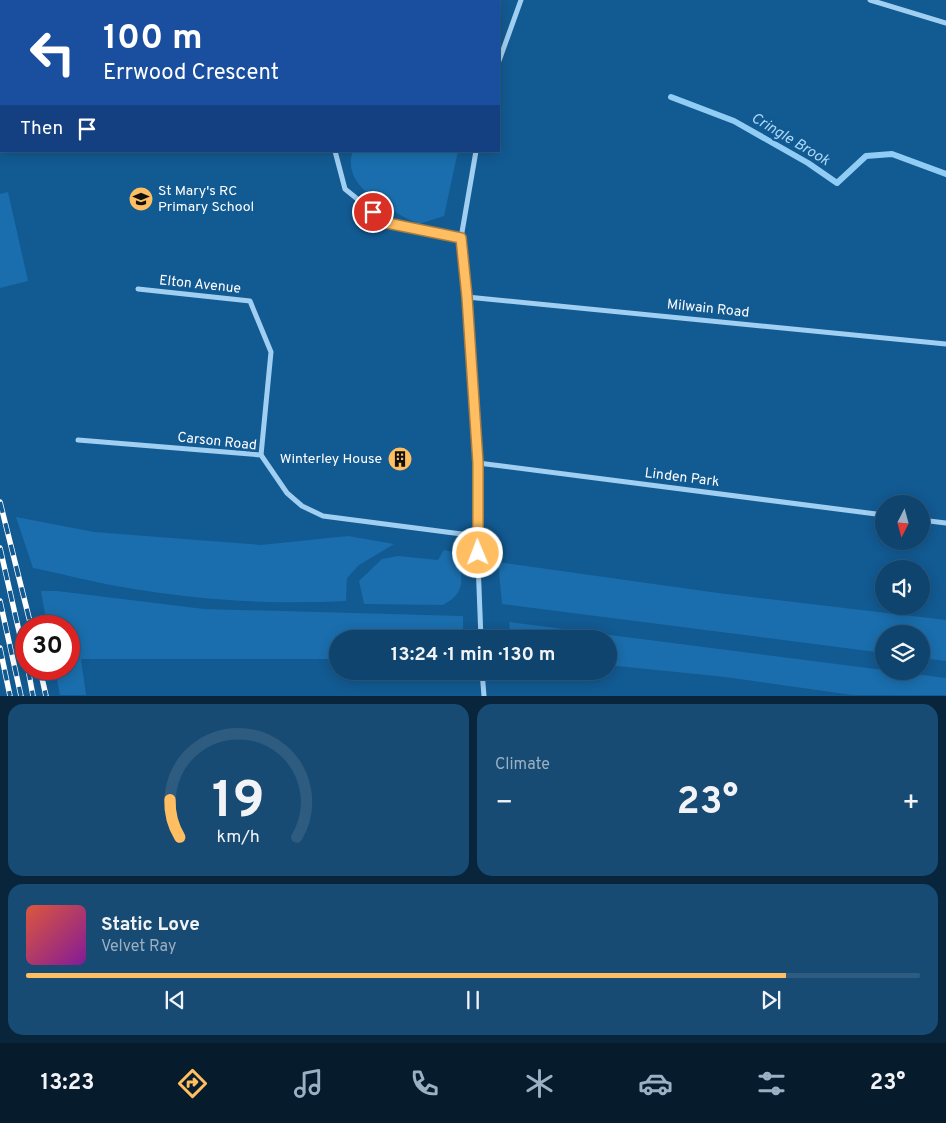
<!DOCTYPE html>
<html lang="en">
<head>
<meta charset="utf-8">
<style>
	:root { --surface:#0e446e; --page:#174b73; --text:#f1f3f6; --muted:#9bb0c2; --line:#2e5c81; --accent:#ffbe61 }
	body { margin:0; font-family:Overpass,sans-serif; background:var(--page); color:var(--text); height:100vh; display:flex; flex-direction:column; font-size:19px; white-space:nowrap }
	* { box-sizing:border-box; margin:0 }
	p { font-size:16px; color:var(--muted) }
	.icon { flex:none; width:28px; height:28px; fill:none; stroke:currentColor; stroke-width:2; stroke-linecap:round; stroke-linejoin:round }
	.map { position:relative; height:696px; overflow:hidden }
	.side { display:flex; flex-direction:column; gap:8px; padding:8px; background:#08253c; flex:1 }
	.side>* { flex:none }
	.hud { position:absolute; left:0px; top:0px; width:500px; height:152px; box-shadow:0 2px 12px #0003,0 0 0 1px var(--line); background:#1a4fa0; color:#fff; overflow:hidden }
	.needle { width:32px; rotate:186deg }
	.tools { position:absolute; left:875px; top:495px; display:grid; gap:10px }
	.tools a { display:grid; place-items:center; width:55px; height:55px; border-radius:50%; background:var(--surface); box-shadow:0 2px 12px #0003,0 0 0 1px var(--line); font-size:25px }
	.speed { position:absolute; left:15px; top:615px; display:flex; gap:10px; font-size:25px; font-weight:700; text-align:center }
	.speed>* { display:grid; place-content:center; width:65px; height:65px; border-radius:50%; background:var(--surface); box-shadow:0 2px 12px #0003,0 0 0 1px var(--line); line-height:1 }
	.speed .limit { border:8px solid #d22; background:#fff; color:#111 }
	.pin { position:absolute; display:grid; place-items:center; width:42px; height:42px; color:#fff; margin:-21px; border:2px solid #fff; border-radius:50%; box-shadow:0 1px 5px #0007 }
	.me { position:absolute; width:55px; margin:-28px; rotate:359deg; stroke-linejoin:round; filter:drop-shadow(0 0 4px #0008) }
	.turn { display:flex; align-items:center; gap:18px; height:105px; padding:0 20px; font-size:22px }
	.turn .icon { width:65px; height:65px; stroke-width:2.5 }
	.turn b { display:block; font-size:35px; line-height:42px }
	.then { display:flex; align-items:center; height:48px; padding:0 20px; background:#0003; gap:10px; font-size:19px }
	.big { font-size:38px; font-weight:700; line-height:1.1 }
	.side .card { flex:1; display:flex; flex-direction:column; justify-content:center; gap:8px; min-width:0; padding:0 18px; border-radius:15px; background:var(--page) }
	.side .dial { align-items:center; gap:0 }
	.dial svg { height:130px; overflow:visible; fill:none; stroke:var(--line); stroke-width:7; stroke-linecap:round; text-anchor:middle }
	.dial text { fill:var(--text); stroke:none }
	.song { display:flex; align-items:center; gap:15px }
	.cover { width:60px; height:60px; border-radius:8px; background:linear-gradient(135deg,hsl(10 70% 55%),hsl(290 70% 35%)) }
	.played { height:5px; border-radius:2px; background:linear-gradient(90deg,var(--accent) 85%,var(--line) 85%) }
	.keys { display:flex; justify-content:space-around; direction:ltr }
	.heat { display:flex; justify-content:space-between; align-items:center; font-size:28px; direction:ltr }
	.side .tiles { flex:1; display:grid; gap:8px; grid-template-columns:1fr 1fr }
	.card:last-child { grid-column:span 2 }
	.trip { position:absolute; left:329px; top:630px; width:288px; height:50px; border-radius:25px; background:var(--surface); box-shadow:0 2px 12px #0003,0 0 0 1px var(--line); font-weight:700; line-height:50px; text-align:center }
	.tab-bar { display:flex; height:80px; justify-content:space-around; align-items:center; background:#061b2c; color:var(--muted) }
	.tab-bar .icon { width:35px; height:35px }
	.tab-bar .current { color:var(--accent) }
	.tab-bar b { font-size:22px; color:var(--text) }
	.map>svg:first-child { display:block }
</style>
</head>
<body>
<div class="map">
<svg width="946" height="696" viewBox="0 0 946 696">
	<rect width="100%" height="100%" fill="#125a92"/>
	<g fill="#1a6ead">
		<path d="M353 151H458L444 216 419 224C394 212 339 187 353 151Z"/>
		<path d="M8 192 28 281 0 288V194Z"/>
		<path d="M16 517 94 532 261 545 348 536 394 544 359 565 347 578 346 601C272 605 196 600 122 587 92 582 63 574 33 568Z"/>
		<path d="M444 550 454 552 460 556C461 580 467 592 443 605L364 604 359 581 382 559 398 556 438 560Z"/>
		<path d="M498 562 718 593 946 620V661L921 658V634H884V653L502 604Z"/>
		<path d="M41 591H57L204 609 463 616V639H338L337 659H81L86 695H60L55 669H69V626H47Z"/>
		<path d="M509 622 946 678V695H852L725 677 608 665V639H511Z"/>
	</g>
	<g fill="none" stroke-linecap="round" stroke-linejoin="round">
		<g stroke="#91ccf5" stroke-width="6">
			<path d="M377 0 378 1"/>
			<path d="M671 97 734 121 808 163 837 183 866 156 892 154 946 174"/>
		</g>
		<g stroke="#a0cff2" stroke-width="5">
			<path d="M870 0 946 23"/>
			<path d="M139 1H145"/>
			<path d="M0 31 1 35"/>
			<path d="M0 41H1"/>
			<path d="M499 61 521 0"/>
			<path d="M335 151 345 189 387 223 461 238"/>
			<path d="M476 151 461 238 467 297 478 463 477 536 481 639"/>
			<path d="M138 289 250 301 271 352 261 455"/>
			<path d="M467 297 946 344"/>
			<path d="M78 440 261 455 287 493 302 506 323 516 477 536"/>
			<path d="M478 463 884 515"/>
			<path d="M921 520 946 523"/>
			<path d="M482 671 484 696"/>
		</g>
		<defs>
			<g id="rail">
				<path d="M0 502 31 626"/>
				<path d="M0 548 26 662"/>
				<path d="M0 601 21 696"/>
				<path d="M0 648 10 696"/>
				<path d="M28 669 33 696"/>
				<path d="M40 669 46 696"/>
			</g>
		</defs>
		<use href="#rail" stroke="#fff" stroke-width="5.5"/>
		<use href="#rail" stroke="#125a92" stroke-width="4" stroke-dasharray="11" stroke-linecap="butt"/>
	</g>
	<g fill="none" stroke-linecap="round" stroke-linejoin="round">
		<defs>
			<path id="route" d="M373 212 387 223 461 238 467 297 478 463V553"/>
		</defs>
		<use href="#route" stroke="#a67c3f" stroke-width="12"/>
		<use href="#route" stroke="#ffbe61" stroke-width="9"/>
	</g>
	<defs>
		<symbol id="school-disc" viewBox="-11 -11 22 22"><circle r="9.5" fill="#ffbe61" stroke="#125a92"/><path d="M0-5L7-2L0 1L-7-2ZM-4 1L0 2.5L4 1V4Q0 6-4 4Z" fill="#111"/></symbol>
		<symbol id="building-disc" viewBox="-11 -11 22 22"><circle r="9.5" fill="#ffbe61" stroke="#125a92"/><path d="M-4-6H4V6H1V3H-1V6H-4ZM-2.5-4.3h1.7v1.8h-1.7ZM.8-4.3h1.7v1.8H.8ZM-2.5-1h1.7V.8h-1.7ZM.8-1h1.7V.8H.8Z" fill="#111"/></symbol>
	</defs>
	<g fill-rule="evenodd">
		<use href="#school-disc" x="127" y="185" width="28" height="28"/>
		<use href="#building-disc" x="386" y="445" width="28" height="28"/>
	</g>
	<g text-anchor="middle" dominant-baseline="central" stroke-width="5" stroke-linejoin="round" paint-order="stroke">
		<g font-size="14" fill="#fff" stroke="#125a92" text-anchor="start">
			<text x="158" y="191">St Mary's RC<tspan x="158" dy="16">Primary School</tspan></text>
			<text x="382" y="459" text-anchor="end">Winterley House</text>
		</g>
		<g font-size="14" fill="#fff" stroke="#125a92">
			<text transform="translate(200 285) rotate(6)">Elton Avenue</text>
			<text transform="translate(708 309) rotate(6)">Milwain Road</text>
			<text transform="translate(217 442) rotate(6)">Carson Road</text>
			<text transform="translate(682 478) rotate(7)">Linden Park</text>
		</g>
		<g font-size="15" font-style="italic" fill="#acd9f9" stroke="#125a92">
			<text transform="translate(790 140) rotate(31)">Cringle Brook</text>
		</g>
	</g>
</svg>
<div class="tools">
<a><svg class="needle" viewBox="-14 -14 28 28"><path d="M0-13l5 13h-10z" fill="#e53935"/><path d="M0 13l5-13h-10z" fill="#9bb0c2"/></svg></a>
<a><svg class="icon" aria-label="sound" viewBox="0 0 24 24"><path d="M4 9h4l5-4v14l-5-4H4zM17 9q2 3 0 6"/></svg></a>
<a><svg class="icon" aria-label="layers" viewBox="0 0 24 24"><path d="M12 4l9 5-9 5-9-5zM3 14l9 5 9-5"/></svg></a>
</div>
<div class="speed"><div class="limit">30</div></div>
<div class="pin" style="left:373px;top:212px;background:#d93025"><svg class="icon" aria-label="arrive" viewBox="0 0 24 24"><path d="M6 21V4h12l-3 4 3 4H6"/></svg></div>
<svg class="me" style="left:478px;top:553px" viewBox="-20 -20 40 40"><circle r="17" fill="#ffbe61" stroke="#fff" stroke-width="3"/><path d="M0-11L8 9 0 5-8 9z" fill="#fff"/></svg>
<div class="trip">13:24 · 1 min · 130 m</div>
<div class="hud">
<div class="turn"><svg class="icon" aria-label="left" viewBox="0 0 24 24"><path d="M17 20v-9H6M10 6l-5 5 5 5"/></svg><div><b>100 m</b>Errwood Crescent</div></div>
<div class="then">Then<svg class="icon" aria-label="arrive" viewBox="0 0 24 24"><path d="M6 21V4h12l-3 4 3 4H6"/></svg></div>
</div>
</div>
<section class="side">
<div class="tiles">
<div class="card dial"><svg viewBox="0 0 100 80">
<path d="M14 69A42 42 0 1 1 86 69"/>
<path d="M14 69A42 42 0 0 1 8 46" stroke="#ffbe61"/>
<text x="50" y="56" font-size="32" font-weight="700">19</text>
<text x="50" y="72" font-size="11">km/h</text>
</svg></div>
<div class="card"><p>Climate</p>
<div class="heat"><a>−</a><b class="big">23°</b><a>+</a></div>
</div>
<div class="card">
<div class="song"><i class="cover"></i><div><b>Static Love</b><p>Velvet Ray</p></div></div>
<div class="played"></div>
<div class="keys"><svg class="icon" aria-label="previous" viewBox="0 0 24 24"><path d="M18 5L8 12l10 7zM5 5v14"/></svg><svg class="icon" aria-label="pause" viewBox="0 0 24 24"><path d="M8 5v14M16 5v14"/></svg><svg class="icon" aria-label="next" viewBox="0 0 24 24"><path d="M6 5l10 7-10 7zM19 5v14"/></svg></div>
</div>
</div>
</section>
<nav class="tab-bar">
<b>13:23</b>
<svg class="icon current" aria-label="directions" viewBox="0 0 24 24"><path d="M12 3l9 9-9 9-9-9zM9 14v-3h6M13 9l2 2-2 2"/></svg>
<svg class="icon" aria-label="music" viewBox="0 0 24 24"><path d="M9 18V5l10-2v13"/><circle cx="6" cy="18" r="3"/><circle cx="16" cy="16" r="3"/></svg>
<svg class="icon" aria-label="phone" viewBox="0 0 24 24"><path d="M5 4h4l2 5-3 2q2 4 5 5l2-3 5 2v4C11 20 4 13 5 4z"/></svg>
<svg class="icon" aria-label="climate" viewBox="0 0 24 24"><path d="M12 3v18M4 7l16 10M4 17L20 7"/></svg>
<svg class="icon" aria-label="car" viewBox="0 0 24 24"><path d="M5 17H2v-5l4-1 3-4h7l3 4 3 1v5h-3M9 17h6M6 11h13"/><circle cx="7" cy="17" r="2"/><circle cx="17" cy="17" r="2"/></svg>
<svg class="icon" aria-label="filters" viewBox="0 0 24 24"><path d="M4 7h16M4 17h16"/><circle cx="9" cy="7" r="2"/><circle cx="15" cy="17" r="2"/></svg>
<b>23°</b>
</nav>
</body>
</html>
